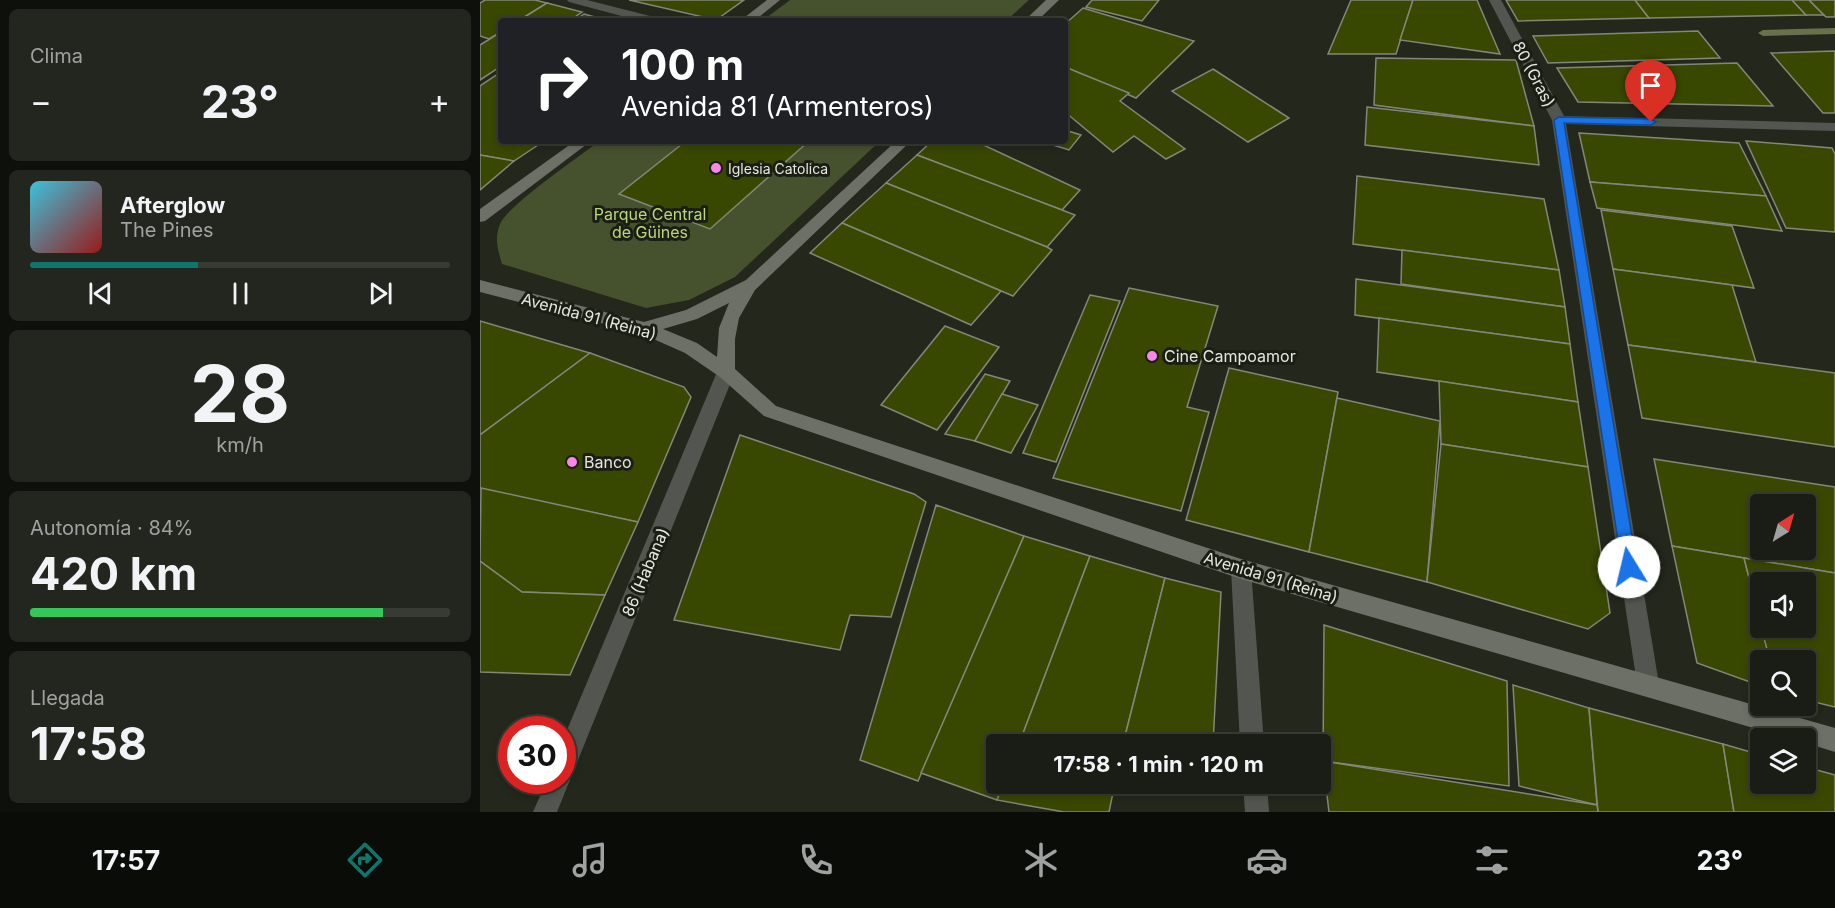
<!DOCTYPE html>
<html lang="es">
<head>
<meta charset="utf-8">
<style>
	:root { --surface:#1a1d15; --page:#23261e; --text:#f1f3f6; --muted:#9fa2a0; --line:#383b34; --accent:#0f766e }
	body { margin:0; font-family:Inter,sans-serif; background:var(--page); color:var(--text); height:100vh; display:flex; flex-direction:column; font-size:22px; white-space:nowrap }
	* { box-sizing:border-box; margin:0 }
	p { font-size:20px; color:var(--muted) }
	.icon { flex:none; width:33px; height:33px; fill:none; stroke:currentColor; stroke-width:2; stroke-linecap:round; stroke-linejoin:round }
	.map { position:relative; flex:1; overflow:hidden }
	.side { display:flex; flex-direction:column; gap:9px; padding:9px; background:#0e100c; width:480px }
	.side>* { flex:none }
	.banner { position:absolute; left:18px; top:18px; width:570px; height:126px; border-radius:6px; box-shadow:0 3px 9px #0003,0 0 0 2px var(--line); background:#202124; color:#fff; overflow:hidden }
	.needle { width:39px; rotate:37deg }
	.tools { position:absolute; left:1270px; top:494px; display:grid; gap:12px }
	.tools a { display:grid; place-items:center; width:66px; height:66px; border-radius:6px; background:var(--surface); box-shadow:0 3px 9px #0003,0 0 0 2px var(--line); font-size:30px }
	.speed { position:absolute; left:18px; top:716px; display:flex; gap:12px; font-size:30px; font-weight:700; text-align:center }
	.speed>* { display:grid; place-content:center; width:78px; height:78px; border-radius:50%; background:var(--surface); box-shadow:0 3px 9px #0003,0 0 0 2px var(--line); line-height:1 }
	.speed .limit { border:9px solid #d22; background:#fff; color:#111 }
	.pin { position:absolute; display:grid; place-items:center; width:51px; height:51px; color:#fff; margin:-62px -26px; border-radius:50% 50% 50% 0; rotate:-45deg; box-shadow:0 0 6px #0007 }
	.pin .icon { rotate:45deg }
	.me { position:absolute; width:66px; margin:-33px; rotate:351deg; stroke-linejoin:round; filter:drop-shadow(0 0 4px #0008) }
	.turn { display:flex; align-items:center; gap:21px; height:126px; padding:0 24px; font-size:27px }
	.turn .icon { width:78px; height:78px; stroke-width:2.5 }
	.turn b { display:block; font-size:42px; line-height:51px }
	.big { font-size:45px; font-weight:700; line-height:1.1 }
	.side .widget { flex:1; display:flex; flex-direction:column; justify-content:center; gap:9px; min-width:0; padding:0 21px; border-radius:9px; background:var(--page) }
	.side .dial { align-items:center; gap:0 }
	.dial b { font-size:78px; line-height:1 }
	.song { display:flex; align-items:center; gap:18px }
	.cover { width:72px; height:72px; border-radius:9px; background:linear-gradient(135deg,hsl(190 70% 55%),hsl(0 70% 35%)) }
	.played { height:6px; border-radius:3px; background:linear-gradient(90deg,var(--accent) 40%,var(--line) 40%) }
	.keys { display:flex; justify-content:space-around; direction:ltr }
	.heat { display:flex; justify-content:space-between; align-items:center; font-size:33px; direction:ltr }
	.charge { height:9px; border-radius:4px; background:linear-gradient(90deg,#34c759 84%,var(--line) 0) }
	.trip { position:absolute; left:506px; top:734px; width:345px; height:60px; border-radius:6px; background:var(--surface); box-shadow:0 3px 9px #0003,0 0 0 2px var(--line); font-weight:700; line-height:60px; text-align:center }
	.tabs { display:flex; height:96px; justify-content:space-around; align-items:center; background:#0a0c08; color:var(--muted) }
	.tabs .icon { width:42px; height:42px }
	.tabs .active { color:var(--accent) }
	.tabs b { font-size:27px; color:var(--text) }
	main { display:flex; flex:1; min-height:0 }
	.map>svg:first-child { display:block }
</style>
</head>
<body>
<main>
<section class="side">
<div class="widget"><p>Clima</p>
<div class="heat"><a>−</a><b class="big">23°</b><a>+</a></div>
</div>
<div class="widget">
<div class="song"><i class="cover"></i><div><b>Afterglow</b><p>The Pines</p></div></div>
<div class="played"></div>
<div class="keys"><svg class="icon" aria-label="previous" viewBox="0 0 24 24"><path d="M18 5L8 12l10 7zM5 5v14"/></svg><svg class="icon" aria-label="pause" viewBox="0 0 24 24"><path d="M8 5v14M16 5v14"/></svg><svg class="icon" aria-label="next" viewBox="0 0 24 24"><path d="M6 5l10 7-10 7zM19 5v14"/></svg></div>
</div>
<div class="widget dial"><b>28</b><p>km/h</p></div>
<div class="widget"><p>Autonomía · 84%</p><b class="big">420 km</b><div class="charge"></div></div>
<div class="widget"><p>Llegada</p><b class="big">17:58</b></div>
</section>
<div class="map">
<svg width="1355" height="812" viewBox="0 0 1355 812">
	<rect width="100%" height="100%" fill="#23271c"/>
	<g fill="#46512e">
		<path d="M310 0H549L526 21H282Z"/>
		<path d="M120 141H400L255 277 209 300 166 308 22 264C18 250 14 239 20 224 27 206 101 155 120 141Z"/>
	</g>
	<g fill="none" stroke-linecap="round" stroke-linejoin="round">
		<path fill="#67714c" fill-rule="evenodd" d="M1355 28V34L1283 36 1278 33 1283 30Z"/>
	</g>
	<g fill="#384801" stroke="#83877a" stroke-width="1.5" fill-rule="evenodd">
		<path d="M5 0H55L67 3 38 21H21V32L9 39 0 36V3Z"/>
		<path d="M149 0H264L236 20Z"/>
		<path d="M612 0H679L662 21 606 7Z"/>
		<path d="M871 0H933L916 54H848Z"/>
		<path d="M933 0H997L1020 54 920 40Z"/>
		<path d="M1026 0H1155L1169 18 1038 21Z"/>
		<path d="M1155 0H1312L1326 15 1169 18Z"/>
		<path d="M1312 0H1329L1344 15H1326Z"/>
		<path d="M1329 0H1355V17H1346Z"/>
		<path d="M67 3 102 12 89 21H38Z"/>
		<path d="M603 8 714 41 656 98 585 67V24Z"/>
		<path d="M104 14 129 21H94Z"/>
		<path d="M1218 31 1240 58 1068 63 1053 36Z"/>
		<path d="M21 32V66L0 80V45Z"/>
		<path d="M1355 51V113H1343L1291 53Z"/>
		<path d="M896 58 1036 60 1054 126 894 105Z"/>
		<path d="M1257 63 1293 106 1098 102 1077 68Z"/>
		<path d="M585 67 649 93 640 101 705 149 686 159 654 136 633 152 585 112Z"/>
		<path d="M733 69 809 118 768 142 692 91Z"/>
		<path d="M21 72V141H64L34 161 0 155V86Z"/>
		<path d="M887 107 1054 126 1059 165 885 145Z"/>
		<path d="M585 130 601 135 589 150 560 141H585Z"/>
		<path d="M1099 133 1259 143 1286 196 1110 182Z"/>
		<path d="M206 141H329L230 229 139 194Z"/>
		<path d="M452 141H495L600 190 582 210 437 155Z"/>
		<path d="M1266 141 1352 148 1355 154V232L1306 228Z"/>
		<path d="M0 155 34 161 0 190Z"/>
		<path d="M437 155 582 210 595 215 567 247 406 183Z"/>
		<path d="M877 176 1064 199 1079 270 873 244Z"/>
		<path d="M1110 182 1286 196 1302 231 1117 208Z"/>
		<path d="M406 183 567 247 572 250 533 296 362 223Z"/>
		<path d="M1121 210 1252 226 1274 288 1133 269Z"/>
		<path d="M362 223 521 291 491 325 330 253Z"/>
		<path d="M922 250 1079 270 1085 307 921 284Z"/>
		<path d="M1133 269 1252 285 1276 362 1148 345Z"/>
		<path d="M876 279 1085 307 1090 344 875 315Z"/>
		<path d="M649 288 738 306 707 407 729 412 701 511 573 478Z"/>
		<path d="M610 295 640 301 576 462 543 453Z"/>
		<path d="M899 318 1090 344 1098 402 897 372Z"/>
		<path d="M0 321 110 353 0 435Z"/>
		<path d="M465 326 519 347 457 430 401 405Z"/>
		<path d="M1148 345 1355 373V447L1162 418Z"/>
		<path d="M110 353 204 387 211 397 158 522 0 489V435Z"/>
		<path d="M749 368 858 392 829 552 706 520Z"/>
		<path d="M505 374 530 381 495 441 465 434Z"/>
		<path d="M959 381 1098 402 1108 467 961 444Z"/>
		<path d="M522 394 558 405 531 453 495 441Z"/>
		<path d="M857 398 960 421 947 582 829 552Z"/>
		<path d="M260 435 434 494 446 502 411 617 370 615 360 650 194 620Z"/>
		<path d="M961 444 1108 467 1130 613 1108 629 947 582Z"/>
		<path d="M1174 459 1355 487V573L1192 546ZM1281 504H1326V549H1281Z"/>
		<path d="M1 488 158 522 125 595 42 592 0 561Z"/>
		<path d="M456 505 544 536 438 781 380 760Z"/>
		<path d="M544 536 610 556 539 744H516V783H524L517 800 441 773Z"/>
		<path d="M1192 546 1264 558 1290 660H1281V686L1217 663Z"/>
		<path d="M610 556 685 578 643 744H539Z"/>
		<path d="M1264 558 1355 573V707L1326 700V660H1290L1281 627H1326V582H1281V625Z"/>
		<path d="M0 561 42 592 125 595 90 675 0 672Z"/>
		<path d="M685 578 741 592 733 744H643Z"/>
		<path d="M844 625 1027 681 1029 786 843 761Z"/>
		<path d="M1033 685 1109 708 1117 805 1039 786Z"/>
		<path d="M1109 708 1243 744 1254 812H1118Z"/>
		<path d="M1243 744 1281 755V783H1326V767L1355 775V812H1254Z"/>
		<path d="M843 761 1117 805 1118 812H849Z"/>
		<path d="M524 783H635L629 812H584L517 800Z"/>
	</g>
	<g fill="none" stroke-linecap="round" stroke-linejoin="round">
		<path fill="#535550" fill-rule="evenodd" d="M87 0H107L178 18 180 21H160L89 2Z"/>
		<g fill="#535550" fill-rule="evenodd">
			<path d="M1009 0H1021L1084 116 1355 123V131L1086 124 1179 684 1176 692 1168 695 1160 692 1157 684 1072 120Z"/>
			<path d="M246 365 252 367 255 372 77 812H53L67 780H82V742L237 372 240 367Z"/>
			<path d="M761 559 768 562 771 569 784 744H760L751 569 754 562Z"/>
			<path d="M763 783H787L789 812H765Z"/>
		</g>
		<g fill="#6d7067" fill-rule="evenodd">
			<path d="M287 0H300L274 21H260Z"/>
			<path d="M566 0H579L557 21H544Z"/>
			<path d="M95 141H111L5 221 0 222V209Z"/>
			<path d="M416 141H431L275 290 259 318 255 339V369L296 406 761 559 1355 728V752L1326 743V738H1308L761 579 284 416 240 377 205 353 160 333 0 292V280L164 322 206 310 266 280ZM249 303 239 328 237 357 217 343 183 329 217 319Z"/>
		</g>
	</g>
	<path fill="#1a73e8" stroke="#114b97" stroke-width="1.5" d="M1079 117 1171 119 1176 122 1171 125 1084 123 1157 567 1155 572 1149 574 1144 572 1142 567 1074 120Z"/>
	<g fill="#f987e8" stroke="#1a1e13" stroke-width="2">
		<circle cx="236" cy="168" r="6"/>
		<circle cx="672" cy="356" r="6"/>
		<circle cx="92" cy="462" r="6"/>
	</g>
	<g text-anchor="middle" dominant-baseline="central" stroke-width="6" stroke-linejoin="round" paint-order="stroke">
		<g font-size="14" fill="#e4e7e0" stroke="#1a1e13" text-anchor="start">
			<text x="248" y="168">Iglesia Catolica</text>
		</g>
		<g font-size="16" fill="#e4e7e0" stroke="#1a1e13">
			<text transform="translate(1054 74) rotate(62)">80 (Gras)</text>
			<text transform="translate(109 316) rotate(15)">Avenida 91 (Reina)</text>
			<text transform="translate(165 572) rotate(-67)">86 (Habana)</text>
			<text transform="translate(791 577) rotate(17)">Avenida 91 (Reina)</text>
		</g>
		<g font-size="16" fill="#bbd77c" stroke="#1a1e13">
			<text x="170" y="214">Parque Central<tspan x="170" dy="18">de Güines</tspan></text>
		</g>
		<g font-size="16" fill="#e4e7e0" stroke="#1a1e13" text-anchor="start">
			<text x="684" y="356">Cine Campoamor</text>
			<text x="104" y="462">Banco</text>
		</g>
	</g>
</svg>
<div class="tools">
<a><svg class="needle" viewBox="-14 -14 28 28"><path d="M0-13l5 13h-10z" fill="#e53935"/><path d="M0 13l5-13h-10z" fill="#9fa2a0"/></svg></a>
<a><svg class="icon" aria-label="sound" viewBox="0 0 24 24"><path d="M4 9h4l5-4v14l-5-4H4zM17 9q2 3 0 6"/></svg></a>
<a><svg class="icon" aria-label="search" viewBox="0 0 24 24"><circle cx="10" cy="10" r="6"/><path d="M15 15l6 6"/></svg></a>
<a><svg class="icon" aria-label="layers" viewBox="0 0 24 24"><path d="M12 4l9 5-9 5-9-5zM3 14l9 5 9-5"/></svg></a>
</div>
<div class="speed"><div class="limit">30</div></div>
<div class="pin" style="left:1171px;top:122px;background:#d93025"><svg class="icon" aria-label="arrive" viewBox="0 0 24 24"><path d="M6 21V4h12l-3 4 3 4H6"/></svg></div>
<svg class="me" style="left:1149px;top:567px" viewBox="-20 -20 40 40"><circle r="19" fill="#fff"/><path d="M0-13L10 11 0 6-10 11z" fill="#1a73e8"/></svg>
<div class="trip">17:58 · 1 min · 120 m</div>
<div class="banner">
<div class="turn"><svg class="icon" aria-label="right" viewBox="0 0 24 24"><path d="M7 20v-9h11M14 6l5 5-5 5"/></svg><div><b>100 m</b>Avenida 81 (Armenteros)</div></div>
</div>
</div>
</main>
<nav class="tabs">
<b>17:57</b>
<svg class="icon active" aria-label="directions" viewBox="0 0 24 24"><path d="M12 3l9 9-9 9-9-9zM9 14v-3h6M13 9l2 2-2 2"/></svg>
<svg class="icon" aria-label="music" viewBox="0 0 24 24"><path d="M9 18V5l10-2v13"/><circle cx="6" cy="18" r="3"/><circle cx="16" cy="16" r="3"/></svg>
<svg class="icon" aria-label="phone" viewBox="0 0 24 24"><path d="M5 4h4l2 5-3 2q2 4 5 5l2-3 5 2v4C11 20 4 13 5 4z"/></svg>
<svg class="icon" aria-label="climate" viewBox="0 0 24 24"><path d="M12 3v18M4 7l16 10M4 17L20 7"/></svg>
<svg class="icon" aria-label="car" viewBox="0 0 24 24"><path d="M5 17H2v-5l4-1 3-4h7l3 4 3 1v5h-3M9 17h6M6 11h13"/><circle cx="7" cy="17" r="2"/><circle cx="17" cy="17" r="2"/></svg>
<svg class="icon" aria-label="filters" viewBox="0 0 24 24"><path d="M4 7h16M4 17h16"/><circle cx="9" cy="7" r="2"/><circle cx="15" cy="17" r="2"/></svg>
<b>23°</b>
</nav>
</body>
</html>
